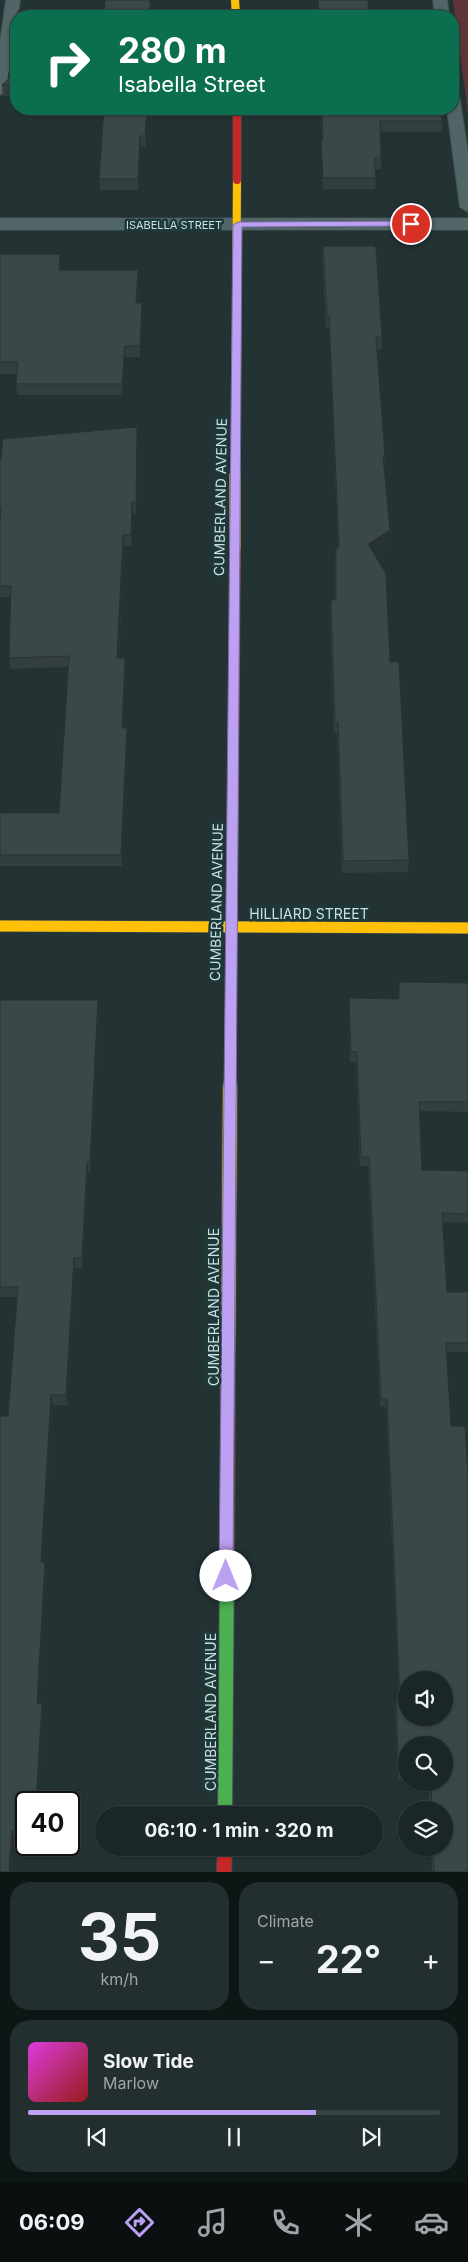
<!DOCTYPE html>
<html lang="en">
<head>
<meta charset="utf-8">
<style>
	:root { --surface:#1a2627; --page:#232e2f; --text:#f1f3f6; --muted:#9fa5a7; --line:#384344; --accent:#bca0f2 }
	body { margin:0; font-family:Inter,sans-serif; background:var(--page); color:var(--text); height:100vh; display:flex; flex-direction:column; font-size:19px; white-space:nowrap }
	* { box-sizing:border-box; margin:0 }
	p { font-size:16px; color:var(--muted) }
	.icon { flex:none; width:28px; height:28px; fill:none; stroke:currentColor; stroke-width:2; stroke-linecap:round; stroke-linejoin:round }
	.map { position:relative; height:1872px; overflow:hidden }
	.details { display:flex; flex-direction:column; gap:10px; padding:10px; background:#0e1515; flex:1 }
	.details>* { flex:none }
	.hud { position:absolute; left:10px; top:10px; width:449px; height:105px; border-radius:20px; box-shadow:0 1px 4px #0004,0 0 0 1px var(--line); background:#0b6e4f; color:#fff; overflow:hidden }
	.buttons { position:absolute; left:398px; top:1671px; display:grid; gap:10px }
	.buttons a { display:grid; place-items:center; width:55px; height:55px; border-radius:50%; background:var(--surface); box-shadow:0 1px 4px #0004,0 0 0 1px var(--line); font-size:25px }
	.speed { position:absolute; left:15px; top:1791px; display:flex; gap:10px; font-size:25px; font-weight:700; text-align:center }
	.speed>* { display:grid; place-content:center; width:65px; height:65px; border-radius:50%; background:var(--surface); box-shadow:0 1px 4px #0004,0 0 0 1px var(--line); line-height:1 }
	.speed .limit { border:2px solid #111; border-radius:8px; background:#fff; color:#111 }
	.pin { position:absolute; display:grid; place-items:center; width:42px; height:42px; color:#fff; margin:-21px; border:2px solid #fff; border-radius:50%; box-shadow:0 1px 5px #0007 }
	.me { position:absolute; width:55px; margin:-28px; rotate:0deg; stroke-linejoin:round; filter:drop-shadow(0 0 4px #0008) }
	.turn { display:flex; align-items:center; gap:18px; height:105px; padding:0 25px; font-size:22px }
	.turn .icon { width:65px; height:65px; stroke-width:2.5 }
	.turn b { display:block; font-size:35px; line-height:42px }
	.big { font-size:38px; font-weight:700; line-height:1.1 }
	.details .tile { flex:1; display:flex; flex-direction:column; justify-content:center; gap:8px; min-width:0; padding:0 18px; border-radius:20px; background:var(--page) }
	.details .dial { align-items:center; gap:0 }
	.dial b { font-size:65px; line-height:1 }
	.song { display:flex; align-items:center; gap:15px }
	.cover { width:60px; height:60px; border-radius:8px; background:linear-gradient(135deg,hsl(300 70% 55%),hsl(0 70% 35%)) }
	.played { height:5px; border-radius:2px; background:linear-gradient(90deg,var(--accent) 70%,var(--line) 70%) }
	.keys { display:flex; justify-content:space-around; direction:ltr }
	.heat { display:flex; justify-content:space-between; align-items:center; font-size:28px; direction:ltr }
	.details .tiles { flex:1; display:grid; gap:10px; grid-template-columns:1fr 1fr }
	.tile:last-child { grid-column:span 2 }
	.trip { position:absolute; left:95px; top:1806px; width:288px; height:50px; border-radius:25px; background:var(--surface); box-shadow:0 1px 4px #0004,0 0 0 1px var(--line); font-weight:700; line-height:50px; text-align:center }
	.dock { display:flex; height:80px; justify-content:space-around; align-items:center; background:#0a0f10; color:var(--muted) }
	.dock .icon { width:35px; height:35px }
	.dock .on { color:var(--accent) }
	.dock b { font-size:22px; color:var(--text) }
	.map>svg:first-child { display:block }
</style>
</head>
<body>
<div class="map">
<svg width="468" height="1872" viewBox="0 0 468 1872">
	<rect width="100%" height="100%" fill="#233334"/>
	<path fill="#5f3537" d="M453 0H468V113Z"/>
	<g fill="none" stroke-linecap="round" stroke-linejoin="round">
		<defs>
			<g id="lane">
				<path d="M6 0H20L7 91 0 95V42Z"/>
				<path d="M433 0H447L449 16H435Z"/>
				<path d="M452 90 459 94 468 154V212L460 207 447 109H452Z"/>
			</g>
			<rect id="street" x="0" y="218" width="468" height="12"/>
			<path id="fast-far1" d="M230 1088 233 801"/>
			<g id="fast">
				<path d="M230 1090V1086"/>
				<path d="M225 1815 227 1559"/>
			</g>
			<g id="slow-far2">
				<path d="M235 0 236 16"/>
				<path d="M235 476 237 180"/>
			</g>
			<g id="slow-far1">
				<path d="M235 549V475"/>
				<path d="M0 926 468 928"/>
			</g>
			<path id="slow" d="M228 1369 230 1090"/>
			<path id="jam-far2" d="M237 109V180"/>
			<path id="jam-far1" d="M233 801 235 549"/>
			<g id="jam">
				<path d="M227 1559 228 1369"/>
				<path d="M224 1872 225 1848"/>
			</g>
		</defs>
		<use href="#lane" stroke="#445051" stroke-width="2"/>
		<use href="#street" stroke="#445051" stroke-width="1"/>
		<use href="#fast-far1" stroke="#445051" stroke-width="12"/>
		<use href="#fast" stroke="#445051" stroke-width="16"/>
		<use href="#slow-far2" stroke="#445051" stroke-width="9"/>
		<use href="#slow-far1" stroke="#445051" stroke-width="12"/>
		<use href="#slow" stroke="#445051" stroke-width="16"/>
		<use href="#jam-far2" stroke="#445051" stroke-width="9"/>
		<use href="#jam-far1" stroke="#445051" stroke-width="12"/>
		<use href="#jam" stroke="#445051" stroke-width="16"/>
		<use href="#lane" fill="#4f6566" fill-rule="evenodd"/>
		<use href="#street" fill="#4f6566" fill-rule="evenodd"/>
		<use href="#fast-far1" stroke="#4caf50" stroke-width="11"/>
		<use href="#fast" stroke="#4caf50" stroke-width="14"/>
		<use href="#slow-far2" stroke="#ffc107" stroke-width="8"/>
		<use href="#slow-far1" stroke="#ffc107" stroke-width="11"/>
		<use href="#slow" stroke="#ffc107" stroke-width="14"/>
		<use href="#jam-far2" stroke="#c62828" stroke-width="8"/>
		<use href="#jam-far1" stroke="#c62828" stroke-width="11"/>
		<use href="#jam" stroke="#c62828" stroke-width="14"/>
	</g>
	<g fill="#333e3f">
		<path d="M16 22V96H3L2 85 8 80Z"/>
		<path d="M148 109 146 147H141L138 190H100L99 179Z"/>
		<path d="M321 109H440L442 121 441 132H380L381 158V169H375L376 178 375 189H323L321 151V140H322Z"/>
		<path d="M323 246 382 337V349H377L385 456 384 467 389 542 373 552 390 662 409 860 408 872 342 873 337 733H334L330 612 331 600H335V560L336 548H338L329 328H326L322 258Z"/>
		<path d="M0 254 61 265 60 270 139 281 138 303H142V315L140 357H125L123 395H17L16 384 17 374H0Z"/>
		<path d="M137 438 136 513H133L132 546H124L119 658H125L126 669 123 728 128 739 122 866H0V813H59L68 667 10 669 9 658 11 597H0V459Z"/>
		<path d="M399 982 468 983V1112L419 1111 422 1170 468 1171V1223L442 1222 447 1292H468V1352H446L468 1872H432L431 1848H444V1810H430L429 1782H444L406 1745V1780H398L395 1706 396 1699H399L386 1407H380L368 1166H360L356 1062H350L349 1008V998L398 999Z"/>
		<path d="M0 1000H98L99 1011 91 1172H88L83 1268H75L68 1405H53L43 1562 47 1570 39 1703H42L43 1711 38 1802H26V1838H14L12 1872 8 1416 17 1297H0Z"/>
	</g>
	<g fill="#293233">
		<path d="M147 109H148L146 147 145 136Z"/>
		<path d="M140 136 141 147 138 190V179Z"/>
		<path d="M60 254 61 265 60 281 59 270Z"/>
		<path d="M138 270 139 281 137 315 136 303Z"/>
		<path d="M142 303V315L140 357V346Z"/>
		<path d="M125 346V357L123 395 122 384Z"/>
		<path d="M132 502 133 513 132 546 131 535Z"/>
		<path d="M390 530 389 542 367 556 368 544Z"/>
		<path d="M123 535 124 546 118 669 117 658Z"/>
		<path d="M125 658 126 669 123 739 122 728Z"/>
		<path d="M127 728 128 739 122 866 121 855Z"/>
		<path d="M98 1000 99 1011 91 1172 90 1162Z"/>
		<path d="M87 1162 88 1172 83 1268 82 1258Z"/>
		<path d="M74 1258 75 1268 68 1405 66 1395Z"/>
		<path d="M51 1395 53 1405 43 1570 41 1562Z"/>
		<path d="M45 1562 47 1570 39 1711 37 1703Z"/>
		<path d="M42 1703 43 1711 38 1802H36Z"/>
		<path d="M12 1831 14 1838 12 1872H9Z"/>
	</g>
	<g fill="#3b4849" stroke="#293233" fill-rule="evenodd">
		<path d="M105 0H150V16H17L18 11 104 13Z"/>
		<path d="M318 0H368L369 16H319Z"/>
		<path d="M16 22V85H2L8 80Z"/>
		<path d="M104 109H147L145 136H140L138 179H99Z"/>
		<path d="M322 109H440L442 121H380L381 158H374L376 178H323L321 140H323Z"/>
		<path d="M323 246H374L376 248 382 337H376L385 456H383L390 530 368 544 386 574 390 662H399L409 860 343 861 338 722H335L331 600H336V548H339L329 316H327Z"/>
		<path d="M0 254H60L59 270H138L136 303H142L140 346H125L122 384H16L18 362H0Z"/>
		<path d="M137 427 136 502H132L131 535H123L117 658H125L122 728H127L121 855H0V813H59L69 656 9 658 11 586H0V516L1 510H0V459H1L3 439Z"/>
		<path d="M399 982 468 983V1102H419L422 1170 468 1171V1214L442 1213 447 1292H468V1343H446L451 1426H465L468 1476V1872H434L433 1848H444V1810H432L431 1782H444V1745H406V1774H399L396 1699H400L387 1399H381L369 1157H361L357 1052H351L349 998 399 999ZM406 1680H444V1718H406Z"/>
		<path d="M0 1000H98L90 1162H87L82 1258H74L66 1395H51L41 1562H45L37 1703H42L36 1802H26V1831H12L9 1872H0V1416H8L18 1287H0Z"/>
	</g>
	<path fill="#bca0f2" stroke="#7a689d" d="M411 221 414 222V226L242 227 233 1576 231 1581 226 1583 221 1581 219 1576 233 225 238 222Z"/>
	<g text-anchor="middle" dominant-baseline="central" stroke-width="5" stroke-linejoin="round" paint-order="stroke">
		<g font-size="11" fill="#cfdfe0" stroke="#1c393b">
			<text x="174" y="225">ISABELLA STREET</text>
		</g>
		<g font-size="14" fill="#cfdfe0" stroke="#1c393b">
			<text transform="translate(220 497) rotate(-89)">CUMBERLAND AVENUE</text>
			<text transform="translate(216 902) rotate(-89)">CUMBERLAND AVENUE</text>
			<text x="309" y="913">HILLIARD STREET</text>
			<text transform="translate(213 1307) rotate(-90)">CUMBERLAND AVENUE</text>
			<text transform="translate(210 1712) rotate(-90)">CUMBERLAND AVENUE</text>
		</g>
	</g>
</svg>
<div class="buttons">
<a><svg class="icon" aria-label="sound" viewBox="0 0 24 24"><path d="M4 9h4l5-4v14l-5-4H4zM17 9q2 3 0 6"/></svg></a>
<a><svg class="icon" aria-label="search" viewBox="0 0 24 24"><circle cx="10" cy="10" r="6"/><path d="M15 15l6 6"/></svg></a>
<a><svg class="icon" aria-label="layers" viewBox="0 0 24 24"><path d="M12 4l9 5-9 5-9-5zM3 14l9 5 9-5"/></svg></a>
</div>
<div class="speed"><div class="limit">40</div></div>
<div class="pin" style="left:411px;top:224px;background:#d93025"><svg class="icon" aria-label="arrive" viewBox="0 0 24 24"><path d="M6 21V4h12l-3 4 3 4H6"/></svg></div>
<svg class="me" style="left:226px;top:1576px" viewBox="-20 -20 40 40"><circle r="19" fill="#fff"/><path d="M0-13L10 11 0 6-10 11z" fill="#bca0f2"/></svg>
<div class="trip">06:10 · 1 min · 320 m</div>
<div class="hud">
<div class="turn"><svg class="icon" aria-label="right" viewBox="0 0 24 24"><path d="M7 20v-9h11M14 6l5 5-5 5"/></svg><div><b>280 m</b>Isabella Street</div></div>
</div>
</div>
<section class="details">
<div class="tiles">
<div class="tile dial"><b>35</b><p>km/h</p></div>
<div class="tile"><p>Climate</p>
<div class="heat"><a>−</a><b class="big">22°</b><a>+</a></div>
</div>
<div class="tile">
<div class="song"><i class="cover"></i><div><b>Slow Tide</b><p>Marlow</p></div></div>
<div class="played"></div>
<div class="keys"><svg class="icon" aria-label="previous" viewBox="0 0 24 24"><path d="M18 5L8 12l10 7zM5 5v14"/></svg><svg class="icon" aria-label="pause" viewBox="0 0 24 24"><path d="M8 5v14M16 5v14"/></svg><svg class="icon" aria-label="next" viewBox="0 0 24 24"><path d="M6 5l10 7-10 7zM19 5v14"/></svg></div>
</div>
</div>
</section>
<nav class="dock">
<b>06:09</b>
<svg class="icon on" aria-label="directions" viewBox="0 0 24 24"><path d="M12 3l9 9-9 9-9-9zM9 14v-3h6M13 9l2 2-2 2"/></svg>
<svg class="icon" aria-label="music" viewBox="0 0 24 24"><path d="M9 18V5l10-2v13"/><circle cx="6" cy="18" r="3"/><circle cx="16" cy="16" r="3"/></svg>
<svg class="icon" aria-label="phone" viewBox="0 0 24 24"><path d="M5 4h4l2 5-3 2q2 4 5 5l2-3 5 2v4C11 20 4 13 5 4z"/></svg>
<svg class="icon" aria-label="climate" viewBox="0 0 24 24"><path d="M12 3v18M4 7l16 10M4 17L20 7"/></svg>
<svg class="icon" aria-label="car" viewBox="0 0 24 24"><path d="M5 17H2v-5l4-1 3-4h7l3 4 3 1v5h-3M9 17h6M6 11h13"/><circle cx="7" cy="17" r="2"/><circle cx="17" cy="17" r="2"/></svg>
</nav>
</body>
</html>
